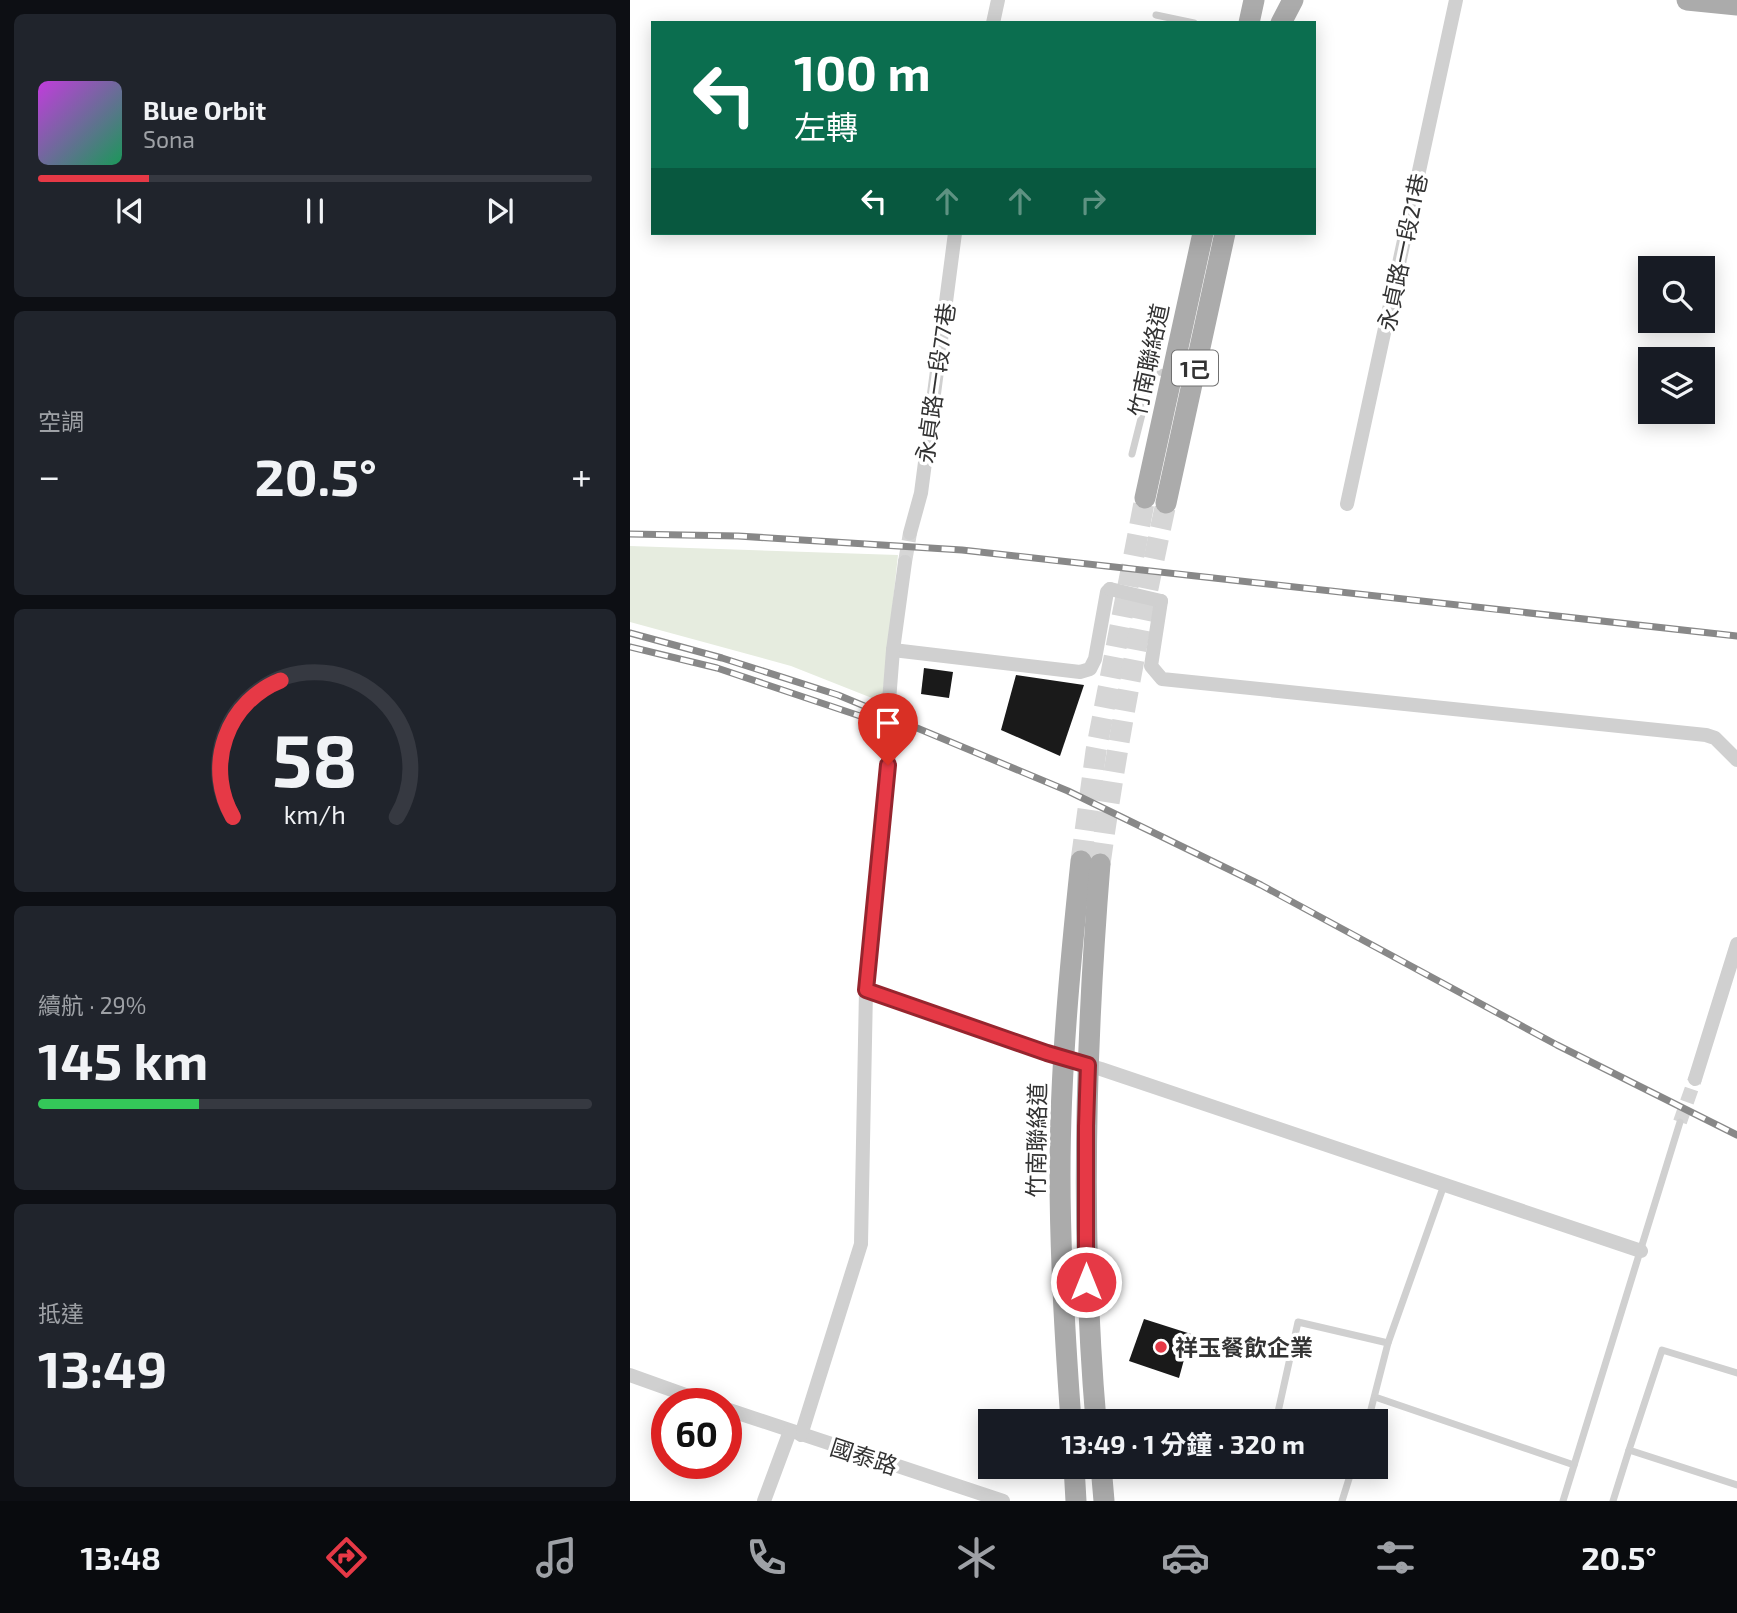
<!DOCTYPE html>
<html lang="zh-TW">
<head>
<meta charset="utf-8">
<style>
	:root { --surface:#171b24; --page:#20242c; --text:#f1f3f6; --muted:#9ea1a6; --line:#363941; --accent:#e63946 }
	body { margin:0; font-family:"Exo 2","Noto Sans TC",sans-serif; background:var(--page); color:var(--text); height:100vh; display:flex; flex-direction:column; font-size:26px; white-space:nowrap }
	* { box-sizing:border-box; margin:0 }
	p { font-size:23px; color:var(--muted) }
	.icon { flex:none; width:38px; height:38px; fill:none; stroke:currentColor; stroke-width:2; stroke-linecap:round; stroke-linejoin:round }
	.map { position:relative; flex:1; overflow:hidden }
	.panel { display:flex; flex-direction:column; gap:14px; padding:14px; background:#0d0f14; width:630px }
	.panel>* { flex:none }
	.top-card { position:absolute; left:21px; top:21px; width:665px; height:214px; border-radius:0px; box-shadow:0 4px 18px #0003; background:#0b6e4f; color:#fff; overflow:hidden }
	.controls { position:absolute; left:1008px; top:256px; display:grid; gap:14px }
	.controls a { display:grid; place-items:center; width:77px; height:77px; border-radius:0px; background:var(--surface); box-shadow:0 4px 18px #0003; font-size:35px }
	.speed { position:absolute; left:21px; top:1388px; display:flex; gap:14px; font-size:35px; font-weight:700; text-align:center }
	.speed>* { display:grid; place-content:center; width:91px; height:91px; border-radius:50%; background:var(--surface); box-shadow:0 4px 18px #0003; line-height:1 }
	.speed .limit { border:10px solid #d22; background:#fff; color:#111 }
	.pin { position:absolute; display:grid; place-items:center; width:60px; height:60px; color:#fff; margin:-72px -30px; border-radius:50% 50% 50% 0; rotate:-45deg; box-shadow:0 0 7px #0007 }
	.pin .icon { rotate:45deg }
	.me { position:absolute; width:77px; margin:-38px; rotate:0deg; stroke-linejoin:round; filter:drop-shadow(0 0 5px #0008) }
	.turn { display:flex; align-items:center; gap:24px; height:147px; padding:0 28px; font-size:32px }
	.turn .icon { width:91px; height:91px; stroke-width:2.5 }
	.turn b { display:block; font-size:49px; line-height:60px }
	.lanes { display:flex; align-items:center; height:66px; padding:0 28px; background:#0003; justify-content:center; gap:35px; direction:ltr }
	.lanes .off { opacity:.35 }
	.big { font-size:52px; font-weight:700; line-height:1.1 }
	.panel .widget { flex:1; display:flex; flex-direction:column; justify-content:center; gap:10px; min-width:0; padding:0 24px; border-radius:10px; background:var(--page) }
	.panel .dial { align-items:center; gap:0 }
	.dial svg { height:182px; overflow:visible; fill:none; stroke:var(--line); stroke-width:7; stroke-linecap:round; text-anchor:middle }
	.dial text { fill:var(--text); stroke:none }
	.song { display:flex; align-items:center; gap:21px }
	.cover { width:84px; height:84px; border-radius:10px; background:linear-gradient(135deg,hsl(290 70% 55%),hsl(150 70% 35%)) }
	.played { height:7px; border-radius:4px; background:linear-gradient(90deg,var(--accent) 20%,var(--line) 20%) }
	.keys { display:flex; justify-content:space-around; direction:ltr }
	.heat { display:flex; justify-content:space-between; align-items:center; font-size:38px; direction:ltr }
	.charge { height:10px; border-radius:5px; background:linear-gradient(90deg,#34c759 29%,var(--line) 0) }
	.trip { position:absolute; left:348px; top:1409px; width:410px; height:70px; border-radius:0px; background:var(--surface); box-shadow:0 4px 18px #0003; font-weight:700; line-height:70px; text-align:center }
	.menu { display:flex; height:112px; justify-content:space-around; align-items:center; background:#090b0e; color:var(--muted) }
	.menu .icon { width:49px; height:49px }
	.menu .active { color:var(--accent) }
	.menu b { font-size:32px; color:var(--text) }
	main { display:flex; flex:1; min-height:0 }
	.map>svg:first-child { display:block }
</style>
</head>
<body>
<main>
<section class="panel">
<div class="widget">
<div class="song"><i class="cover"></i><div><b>Blue Orbit</b><p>Sona</p></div></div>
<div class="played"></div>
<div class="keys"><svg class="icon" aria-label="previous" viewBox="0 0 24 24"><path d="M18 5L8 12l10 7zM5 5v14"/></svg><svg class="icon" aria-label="pause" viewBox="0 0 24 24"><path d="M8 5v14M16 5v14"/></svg><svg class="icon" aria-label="next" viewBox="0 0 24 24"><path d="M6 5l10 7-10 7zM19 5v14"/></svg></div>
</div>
<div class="widget"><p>空調</p>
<div class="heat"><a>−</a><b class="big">20.5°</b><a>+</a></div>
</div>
<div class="widget dial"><svg viewBox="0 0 100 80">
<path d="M14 69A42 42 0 1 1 86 69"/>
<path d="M14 69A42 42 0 0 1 35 9" stroke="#e63946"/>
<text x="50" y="56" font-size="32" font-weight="700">58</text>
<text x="50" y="72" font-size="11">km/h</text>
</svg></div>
<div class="widget"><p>續航 · 29%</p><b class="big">145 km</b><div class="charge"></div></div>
<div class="widget"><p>抵達</p><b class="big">13:49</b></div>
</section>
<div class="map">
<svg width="1107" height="1501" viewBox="0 0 1107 1501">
	<rect width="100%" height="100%" fill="#fff"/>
	<path fill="#e6ecdf" d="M0 546 268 555 252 702 161 666 0 622Z"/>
	<g fill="#1a1a1a">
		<path d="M294 668 323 672 319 698 291 694Z"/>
		<path d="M386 675 454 685 430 756 371 730Z"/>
		<path d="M514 1319 561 1334 549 1378 499 1361Z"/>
	</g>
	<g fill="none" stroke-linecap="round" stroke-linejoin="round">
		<g stroke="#d6d6d6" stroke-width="14" stroke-dasharray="14 7" stroke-linecap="butt">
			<path d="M275 562 280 533"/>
			<path d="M259 701 261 737"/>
			<path d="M1050 1122 1065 1079"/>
		</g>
		<g stroke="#d6d6d6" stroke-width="21" stroke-dasharray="21 10" stroke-linecap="butt">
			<path d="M451 861 466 751 515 498"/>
			<path d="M470 864C487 742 510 623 536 503"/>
		</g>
		<g stroke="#d0d0d0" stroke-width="7">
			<path d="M526 15 564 23"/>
			<path d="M502 454 523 371 541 374"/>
			<path d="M1107 1373 1032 1350 999 1450 1107 1485"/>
			<path d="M745 1397 944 1465"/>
			<path d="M646 1421 668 1322 758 1343"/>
			<path d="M738 1421 758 1343 814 1185"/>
			<path d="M712 1501 723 1466"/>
			<path d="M933 1501 1050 1122"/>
			<path d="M983 1501 999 1450"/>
		</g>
		<g stroke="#d0d0d0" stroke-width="14">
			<path d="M363 23 368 0"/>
			<path d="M717 504 826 0"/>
			<path d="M280 533 291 493 325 233"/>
			<path d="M531 601 521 666 532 679 1076 735 1085 738 1107 760"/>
			<path d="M263 650 450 672 460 669 465 659 477 592 480 589"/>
			<path d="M259 701 263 650 275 562"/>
			<path d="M236 990 417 1053 471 1069 1011 1251"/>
			<path d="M1065 1079 1107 944"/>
			<path d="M0 1375 81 1404"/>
			<path d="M96 1409 373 1501"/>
			<path d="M171 1435 231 1244 236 990 261 737"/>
			<path d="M134 1501 160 1431"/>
		</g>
		<g stroke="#ababab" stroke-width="21">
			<path d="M1057 0 1107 5"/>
			<path d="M619 23 624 0"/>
			<path d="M651 23 663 0"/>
			<path d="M515 498 573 233"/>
			<path d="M536 503 595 233"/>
			<path d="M441 1421C435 1339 430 1257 430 1175 430 1070 440 965 451 861"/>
			<path d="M466 1421C450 1235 455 1049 470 864"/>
			<path d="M444 1466 446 1501"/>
			<path d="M471 1466 474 1501"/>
		</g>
		<defs>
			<g id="rail">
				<path d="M0 534 108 536 332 550 1107 636"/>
				<path d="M0 633 92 658 208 695 438 791 631 885 927 1045 1107 1135"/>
				<path d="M0 647 87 668 251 723 277 733"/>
			</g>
		</defs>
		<use href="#rail" stroke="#888" stroke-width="7"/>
		<use href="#rail" stroke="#fff" stroke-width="4.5" stroke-dasharray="13" stroke-linecap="butt"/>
		<path stroke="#d0d0d0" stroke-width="14" d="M480 589 531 601"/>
	</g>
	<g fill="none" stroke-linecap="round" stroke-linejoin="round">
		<defs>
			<path id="route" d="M258 765 236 990 417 1053 458 1065 456 1126V1282"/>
		</defs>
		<use href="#route" stroke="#96252e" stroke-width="18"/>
		<use href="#route" stroke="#e63946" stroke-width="12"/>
	</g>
	<circle fill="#e63946" stroke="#fff" stroke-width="2.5" cx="531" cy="1347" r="7"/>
	<g text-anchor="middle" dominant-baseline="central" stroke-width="7" stroke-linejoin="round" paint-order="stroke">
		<rect fill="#fff" stroke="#707070" stroke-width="2" x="542" y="350.5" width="46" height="35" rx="5"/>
		<g font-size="21" font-weight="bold" fill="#333">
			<text x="565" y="368">1己</text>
		</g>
		<g font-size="23" fill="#333" stroke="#fff">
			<text transform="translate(772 252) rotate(-78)">永貞路一段21巷</text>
			<text transform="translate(518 360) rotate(-78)">竹南聯絡道</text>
			<text transform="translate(305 383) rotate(-82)">永貞路一段77巷</text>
			<text transform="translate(406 1140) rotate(-89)">竹南聯絡道</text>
			<text transform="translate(234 1456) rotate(18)">國泰路</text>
		</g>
		<g font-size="23" font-weight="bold" fill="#333" stroke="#fff" text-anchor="start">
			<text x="545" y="1347">祥玉餐飲企業</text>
		</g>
	</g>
</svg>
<div class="controls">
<a><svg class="icon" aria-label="search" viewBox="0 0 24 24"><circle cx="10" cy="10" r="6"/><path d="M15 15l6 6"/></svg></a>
<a><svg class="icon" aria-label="layers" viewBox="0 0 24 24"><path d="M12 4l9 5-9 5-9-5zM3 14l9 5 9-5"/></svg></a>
</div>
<div class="speed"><div class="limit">60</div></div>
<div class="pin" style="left:258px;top:765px;background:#d93025"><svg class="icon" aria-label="arrive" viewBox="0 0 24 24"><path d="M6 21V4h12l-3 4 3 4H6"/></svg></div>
<svg class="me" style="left:456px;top:1282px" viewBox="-20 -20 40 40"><circle r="17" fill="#e63946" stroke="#fff" stroke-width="3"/><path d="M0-11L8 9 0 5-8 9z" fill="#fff"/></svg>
<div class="trip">13:49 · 1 分鐘 · 320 m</div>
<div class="top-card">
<div class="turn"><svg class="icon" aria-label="left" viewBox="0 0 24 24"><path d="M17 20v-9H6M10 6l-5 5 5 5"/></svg><div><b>100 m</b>左轉</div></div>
<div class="lanes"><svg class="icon" aria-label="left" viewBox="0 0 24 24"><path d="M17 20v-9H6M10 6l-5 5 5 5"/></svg><svg class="icon off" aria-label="ahead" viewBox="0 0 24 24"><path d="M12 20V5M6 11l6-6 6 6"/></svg><svg class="icon off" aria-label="ahead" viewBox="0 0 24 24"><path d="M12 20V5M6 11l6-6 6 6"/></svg><svg class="icon off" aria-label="right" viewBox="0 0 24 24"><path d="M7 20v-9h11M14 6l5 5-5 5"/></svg></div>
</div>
</div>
</main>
<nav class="menu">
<b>13:48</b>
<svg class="icon active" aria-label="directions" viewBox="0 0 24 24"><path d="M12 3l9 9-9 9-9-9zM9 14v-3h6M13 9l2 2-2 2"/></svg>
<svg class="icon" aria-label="music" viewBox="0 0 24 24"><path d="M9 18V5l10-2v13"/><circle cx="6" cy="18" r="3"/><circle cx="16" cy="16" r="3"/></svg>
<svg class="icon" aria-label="phone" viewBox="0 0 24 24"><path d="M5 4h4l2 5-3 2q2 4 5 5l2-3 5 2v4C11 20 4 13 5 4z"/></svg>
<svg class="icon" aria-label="climate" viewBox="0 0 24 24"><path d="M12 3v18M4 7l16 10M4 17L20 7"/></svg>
<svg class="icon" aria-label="car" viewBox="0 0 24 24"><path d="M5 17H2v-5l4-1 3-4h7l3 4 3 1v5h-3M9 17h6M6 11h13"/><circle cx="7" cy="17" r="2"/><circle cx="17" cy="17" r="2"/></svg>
<svg class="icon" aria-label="filters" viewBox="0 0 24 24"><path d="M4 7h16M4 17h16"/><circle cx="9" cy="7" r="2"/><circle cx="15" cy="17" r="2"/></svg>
<b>20.5°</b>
</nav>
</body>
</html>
